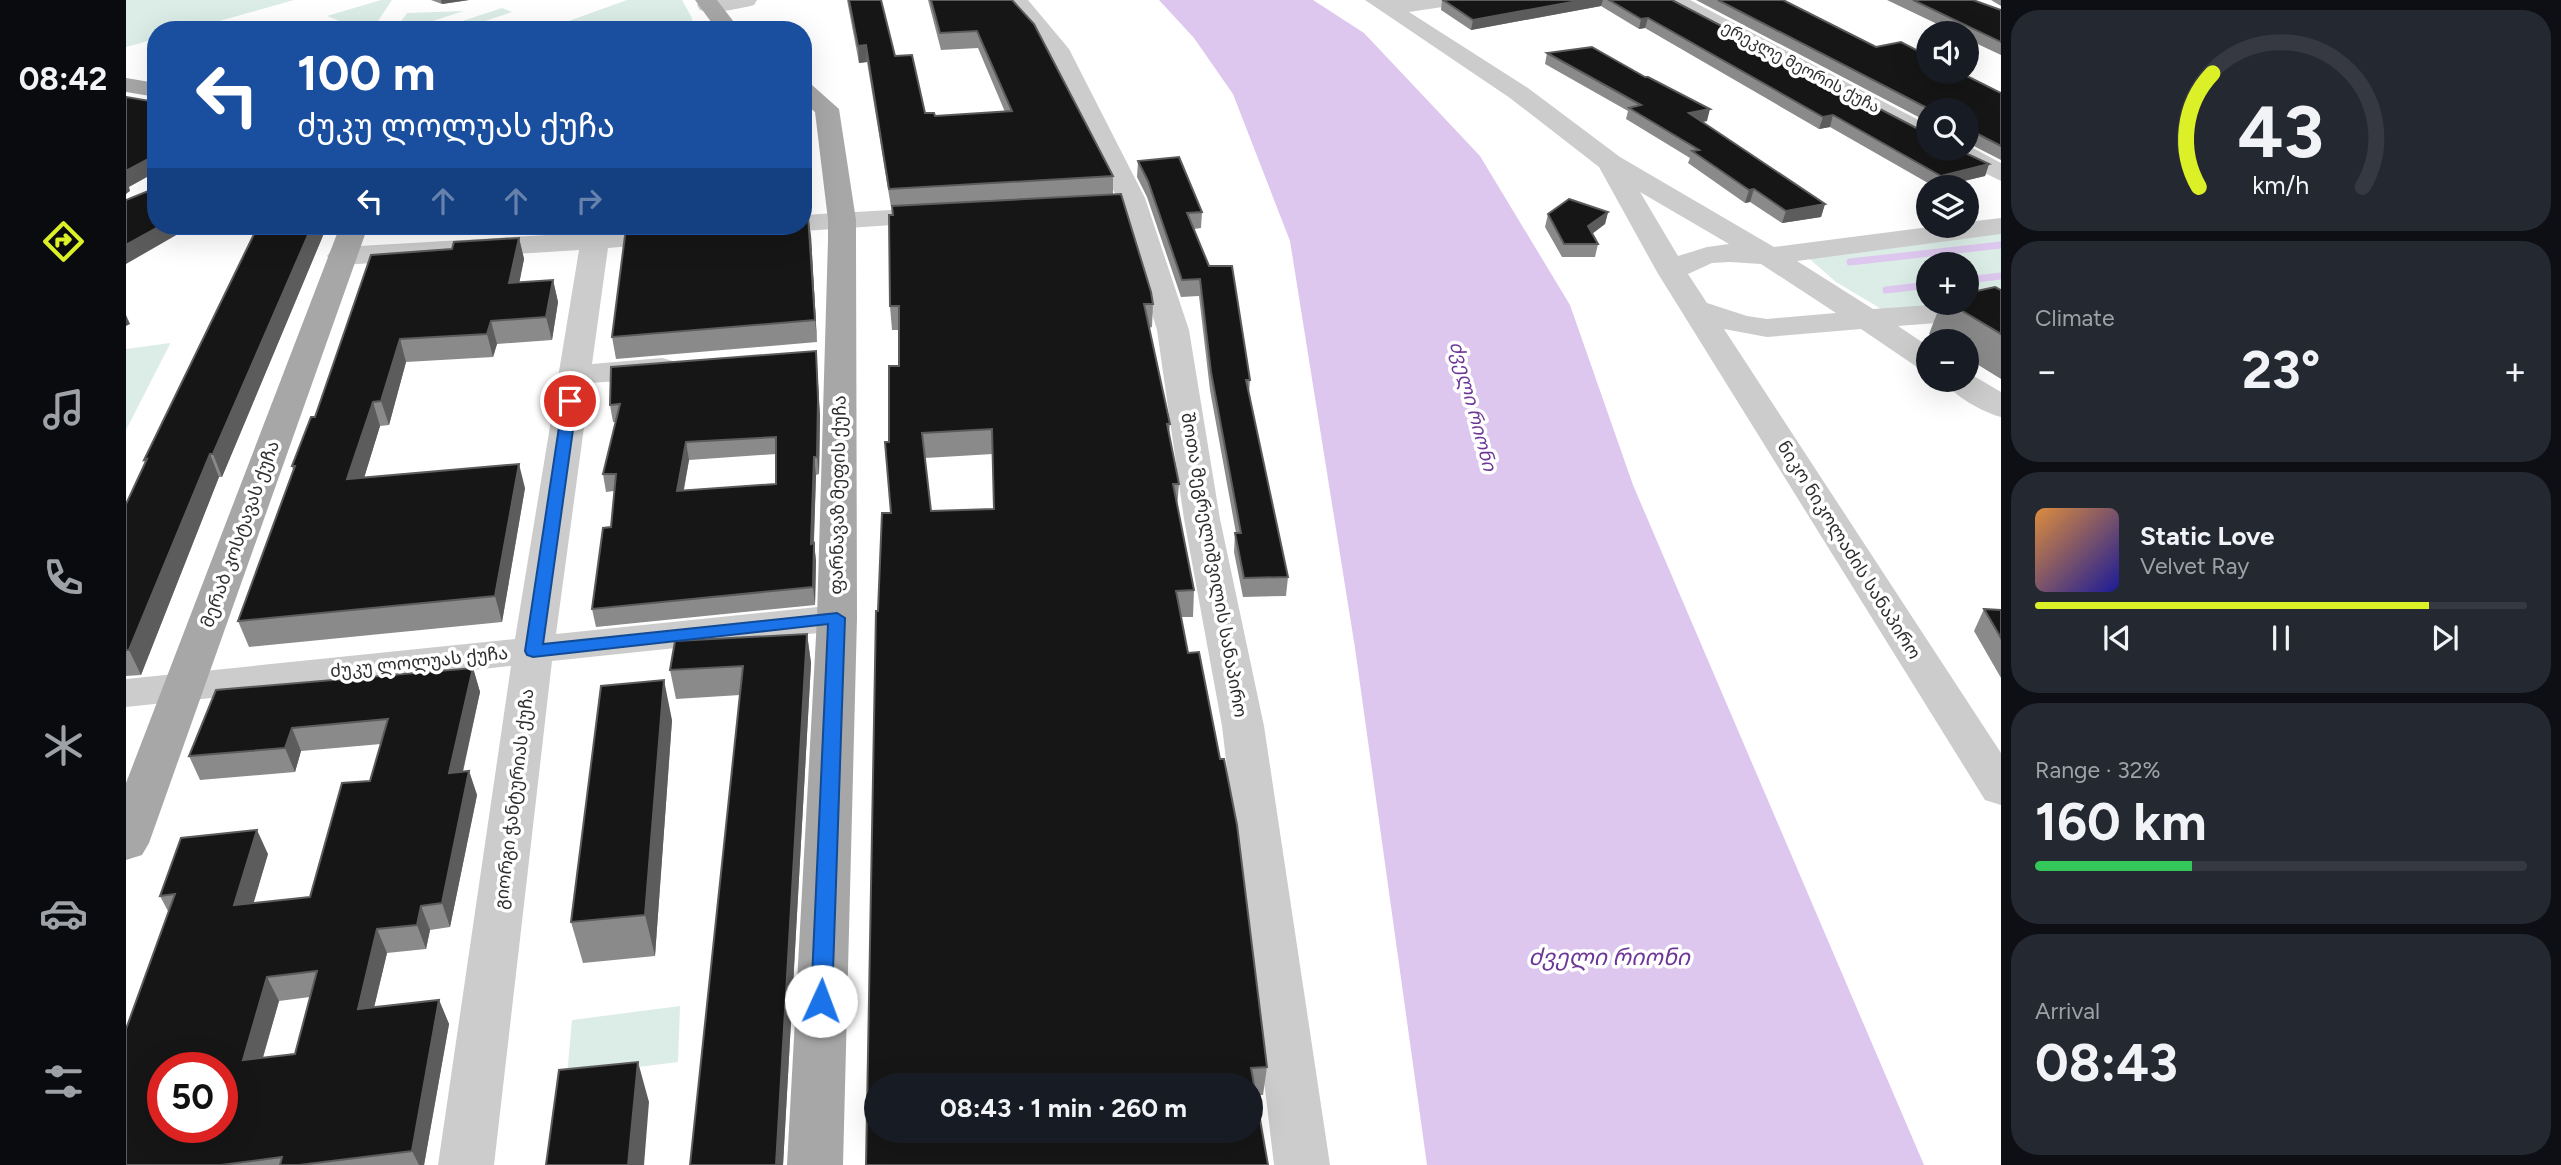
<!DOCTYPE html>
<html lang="en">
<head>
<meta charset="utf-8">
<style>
	:root { --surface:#171b24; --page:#242831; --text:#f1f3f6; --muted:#9ea1a6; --line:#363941; --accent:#dbf027 }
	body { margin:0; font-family:Figtree,"Noto Sans Georgian",sans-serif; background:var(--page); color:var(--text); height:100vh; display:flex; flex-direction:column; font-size:26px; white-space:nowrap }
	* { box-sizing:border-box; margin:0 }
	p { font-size:23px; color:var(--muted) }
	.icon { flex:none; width:38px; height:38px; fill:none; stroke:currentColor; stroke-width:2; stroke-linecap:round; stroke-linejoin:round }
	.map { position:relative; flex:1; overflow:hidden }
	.panel { display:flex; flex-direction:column; gap:10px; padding:10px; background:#0d0f14; width:560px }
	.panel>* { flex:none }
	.hud { position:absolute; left:21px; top:21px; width:665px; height:214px; border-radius:28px; box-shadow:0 7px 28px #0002; background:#1a4fa0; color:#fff; overflow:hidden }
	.fabs { position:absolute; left:1790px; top:21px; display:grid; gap:14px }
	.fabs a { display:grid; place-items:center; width:63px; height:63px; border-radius:50%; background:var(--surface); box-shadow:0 7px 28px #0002; font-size:35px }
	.speed { position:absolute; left:21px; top:1052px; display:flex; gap:14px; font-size:35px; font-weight:700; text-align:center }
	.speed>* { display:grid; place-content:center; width:91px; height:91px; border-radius:50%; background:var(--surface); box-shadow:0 7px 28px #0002; line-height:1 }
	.speed .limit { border:10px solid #d22; background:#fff; color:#111 }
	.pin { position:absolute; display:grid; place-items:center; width:60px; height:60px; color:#fff; margin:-30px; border:4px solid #fff; border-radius:50%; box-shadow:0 2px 7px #0007 }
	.me { position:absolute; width:77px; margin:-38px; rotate:2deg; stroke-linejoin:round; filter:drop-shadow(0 0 5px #0008) }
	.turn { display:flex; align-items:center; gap:24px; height:147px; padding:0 35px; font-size:32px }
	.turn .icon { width:91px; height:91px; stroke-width:2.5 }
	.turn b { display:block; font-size:49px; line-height:60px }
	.lanes { display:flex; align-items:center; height:66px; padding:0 35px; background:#0003; justify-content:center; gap:35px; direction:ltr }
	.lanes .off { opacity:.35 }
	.big { font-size:52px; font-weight:700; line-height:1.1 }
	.panel .widget { flex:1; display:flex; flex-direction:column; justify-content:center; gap:10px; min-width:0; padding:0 24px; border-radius:28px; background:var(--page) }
	.panel .dial { align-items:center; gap:0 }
	.dial svg { height:182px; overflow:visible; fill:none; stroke:var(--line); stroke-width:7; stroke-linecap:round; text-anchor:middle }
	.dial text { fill:var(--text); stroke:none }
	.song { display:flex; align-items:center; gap:21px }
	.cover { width:84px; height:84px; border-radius:10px; background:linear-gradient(135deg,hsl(30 70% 55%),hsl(240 70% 35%)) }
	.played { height:7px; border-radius:4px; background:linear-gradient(90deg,var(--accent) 80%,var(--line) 80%) }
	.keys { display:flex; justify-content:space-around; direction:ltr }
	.heat { display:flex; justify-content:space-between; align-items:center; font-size:38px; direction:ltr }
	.charge { height:10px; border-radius:5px; background:linear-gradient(90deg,#34c759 32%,var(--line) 0) }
	.trip { position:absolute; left:738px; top:1073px; width:399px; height:70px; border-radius:35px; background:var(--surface); box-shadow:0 7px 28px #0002; font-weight:700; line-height:70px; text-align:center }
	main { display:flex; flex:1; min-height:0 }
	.dock { display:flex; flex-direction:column; width:126px; justify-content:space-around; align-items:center; background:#090b0e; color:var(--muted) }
	.dock .icon { width:49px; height:49px }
	.dock .on { color:var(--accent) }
	.dock b { font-size:32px; color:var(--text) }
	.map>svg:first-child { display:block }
</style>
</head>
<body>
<main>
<nav class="dock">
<b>08:42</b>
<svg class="icon on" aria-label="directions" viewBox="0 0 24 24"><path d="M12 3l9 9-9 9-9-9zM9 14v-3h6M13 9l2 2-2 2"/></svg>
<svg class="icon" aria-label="music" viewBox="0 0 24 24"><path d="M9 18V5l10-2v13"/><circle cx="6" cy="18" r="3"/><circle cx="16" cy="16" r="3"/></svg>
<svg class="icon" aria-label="phone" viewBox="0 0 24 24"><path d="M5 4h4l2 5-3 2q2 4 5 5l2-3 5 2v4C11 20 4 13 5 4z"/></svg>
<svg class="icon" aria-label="climate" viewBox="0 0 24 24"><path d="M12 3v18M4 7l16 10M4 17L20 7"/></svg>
<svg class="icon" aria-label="car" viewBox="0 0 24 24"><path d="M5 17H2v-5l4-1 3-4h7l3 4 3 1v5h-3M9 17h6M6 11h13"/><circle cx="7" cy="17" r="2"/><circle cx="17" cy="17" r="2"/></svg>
<svg class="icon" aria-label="filters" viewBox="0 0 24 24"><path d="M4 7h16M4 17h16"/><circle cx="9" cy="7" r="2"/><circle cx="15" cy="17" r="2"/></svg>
</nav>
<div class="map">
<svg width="1875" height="1165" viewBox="0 0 1875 1165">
	<rect width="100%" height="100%" fill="#fff"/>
	<g fill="#dcede7" fill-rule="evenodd">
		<path d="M0 0H168L61 30H30V39L0 47Z"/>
		<path d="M255 0H266L250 24 228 27 201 16Z"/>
		<path d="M501 0H556L566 18 567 30H418Z"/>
		<path d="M376 8 386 12 332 30H309Z"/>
		<path d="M338 11 291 26 273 24 281 13Z"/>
		<path d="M1875 228V304L1757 310 1710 282 1678 254ZM1802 264H1841V303H1802Z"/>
		<path d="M44 343V344L0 430V349Z"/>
		<path d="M554 1006 552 1062 441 1076 446 1020Z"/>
	</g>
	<path fill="#ddc7ee" d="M1033 0H1187L1238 33 1354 156 1444 305 1507 485 1798 1165H1301L1229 648 1164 241 1107 94 1068 38Z"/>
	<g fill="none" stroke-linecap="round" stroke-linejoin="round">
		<g stroke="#ddc7ee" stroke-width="7">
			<path d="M1724 262 1875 245"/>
			<path d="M1841 280 1875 276"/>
			<path d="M1760 290 1802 285"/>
		</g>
		<g fill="#ccc" fill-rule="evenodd">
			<path d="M574 0H631L628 5C612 9 590 14 574 10L571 5Z"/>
			<path d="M879 0H902L943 49 1019 198 1063 330 1094 519 1138 726 1204 1165H1148L1096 726 1058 519 1031 330 991 198 921 51Z"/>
			<path d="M1239 0H1333L1330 5 1283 12 1402 88 1494 157 1648 247 1811 226H1841V222L1875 218V234L1671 261 1747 309 1875 300V318L1772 326 1802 346V369L1791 367 1735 329 1641 337 1598 329 1875 753V805L1859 800 1531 272 1473 167 1384 98ZM1514 192 1603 244 1581 247 1552 256ZM1604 262 1635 264 1710 313 1641 319 1621 316 1581 303 1562 274 1586 263Z"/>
			<path d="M1537 0H1564L1802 125V143L1793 140 1540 5Z"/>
			<path d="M1841 145 1875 163V181L1820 154 1816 149H1841Z"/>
			<path d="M817 207 827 209 831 215 827 221 677 231 665 226H677V215Z"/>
			<path d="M457 226H485L484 231 549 226H664L660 232 650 234 482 248 466 364 536 358 547 361 552 368 547 375 536 378 464 383 430 634 711 605 725 609 731 618 725 627 711 631 426 661 368 1165H312L385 666 0 707V679L389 639 453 250 216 265 206 262 201 256 206 250 216 247 456 233Z"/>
			<path d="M1841 372 1875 392V417C1856 412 1828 396 1817 380H1841Z"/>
		</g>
		<g fill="#a7a7a7" fill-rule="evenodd">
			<path d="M569 0H591L614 30H591Z"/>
			<path d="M0 78 30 83V97L0 92Z"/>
			<path d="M677 83 686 85 713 109 730 220V240L731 618 717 1165H661L691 618 702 240V220L689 112 677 102Z"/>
			<path d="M214 226H242L23 843 16 855 0 860V783Z"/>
		</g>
	</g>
	<g fill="#8a8a8a" fill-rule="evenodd">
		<path d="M305 0H343L316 4Z"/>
		<path d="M721 0H755L769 56 799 113 809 116 879 112 852 48 815 50 802 0H886L987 176V194L1027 304 1026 327 1023 328 1044 424 1043 434 1053 484 1051 507 1068 590 1067 617H1055L1141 1067 1137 1095H1130L752 611 765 513 763 442 773 366V330H766L764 306 766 207H765L741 62 733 63ZM867 454 868 509 805 511 799 458Z"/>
		<path d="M1316 0H1547L1802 149 1863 164 1859 176 1814 187H1809L1704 127 1693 129 1519 28 1513 29 1475 6 1345 30 1315 10Z"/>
		<path d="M1570 0H1657L1750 47 1875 93V160L1842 143 1841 144V110H1802V122Z"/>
		<path d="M1761 0H1847L1875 10V55L1841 39V33H1830Z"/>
		<path d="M1865 0H1875V6Z"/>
		<path d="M1421 53 1581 121 1576 122 1699 204 1695 217 1656 223 1624 202 1619 203 1562 163 1564 158 1500 119 1502 111 1419 64Z"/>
		<path d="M1012 161 1076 212 1075 228 1068 229 1124 380 1123 393 1162 577 1160 596 1117 597 1108 552 1109 533H1110L1084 390 1073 296 1055 297 1021 197 1011 177Z"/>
		<path d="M1482 212 1479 224 1466 234 1472 244 1469 257H1436L1419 227 1422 214Z"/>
		<path d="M132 226H201L96 477H93L15 675 0 676V504L19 463 18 460Z"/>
		<path d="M685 236 691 342 490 359 486 337Z"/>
		<path d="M393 238 398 259 393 282 427 280 432 302 426 340 371 344 367 357 280 362 263 425 254 426 238 478 399 488 376 622 123 647 112 621 167 470 166 466 189 417 326 249Z"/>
		<path d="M1875 290V379L1841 358V341H1814L1803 334 1815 303H1841Z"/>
		<path d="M690 351 694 416 693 474 690 475 688 543 690 561 689 605 470 627 466 609 485 527 488 491 480 492 477 474 490 422H487L484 405ZM650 454V484L558 490 563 460Z"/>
		<path d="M1858 609 1875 610V678L1848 631Z"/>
		<path d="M681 634 685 663 657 1165H564L614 695 550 699 544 670Z"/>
		<path d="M347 668 354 692 337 772 343 771 351 795 324 927 304 930 300 949 261 953 248 1007 313 1000 323 1024 298 1165H0L43 913 34 896 142 854 127 903 184 897 244 781 255 744 175 751 169 772 74 780 63 756ZM184 997 169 1054 137 1058 153 1001Z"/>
		<path d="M546 720 529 956 457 963 445 922Z"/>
	</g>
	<g fill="#5c5c5c">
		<path d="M315 0H343L316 4Z"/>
		<path d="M1457 0H1477L1475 6 1345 30 1347 20Z"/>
		<path d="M1522 18 1519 28 1513 29 1515 19Z"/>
		<path d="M740 45 741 62 733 63 732 46Z"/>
		<path d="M1584 109 1581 121 1560 125 1563 113Z"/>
		<path d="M1707 115 1704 127 1693 129 1697 117Z"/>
		<path d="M1846 131 1842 143 1841 144 1843 135Z"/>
		<path d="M30 155V172L3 187 4 191 0 194V171Z"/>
		<path d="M1863 164 1859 176 1811 187 1815 176Z"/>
		<path d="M1628 189 1624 202 1619 203 1623 190Z"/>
		<path d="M1699 204 1695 217 1656 223 1660 211Z"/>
		<path d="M1482 212 1479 224 1459 239 1462 226Z"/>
		<path d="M682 215 685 236 691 342 689 320Z"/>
		<path d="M34 226H66L0 264V245Z"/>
		<path d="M186 226H201L96 477 87 454Z"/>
		<path d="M393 238 398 259 389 305 383 283Z"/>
		<path d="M427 280 432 302 426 340 420 317Z"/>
		<path d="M0 315 4 324 0 326Z"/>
		<path d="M365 321 371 344 367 357 361 334Z"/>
		<path d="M274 339 280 362 263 425 255 401Z"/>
		<path d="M690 351 694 416 693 474 691 457Z"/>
		<path d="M247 402 254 426 230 504 221 479Z"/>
		<path d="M560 442 563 460 554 508 551 491Z"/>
		<path d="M84 454 93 477 15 675 3 650Z"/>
		<path d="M688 457 690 475 687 561 685 544Z"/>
		<path d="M393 464 399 488 376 622 369 596Z"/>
		<path d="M688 543 690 561 689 605 687 587Z"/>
		<path d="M681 634 685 663 657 1165H650Z"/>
		<path d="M347 668 354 692 331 797 323 773Z"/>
		<path d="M538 680 546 720 529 956 519 915Z"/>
		<path d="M166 728 175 751 169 772 159 748Z"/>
		<path d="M343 771 351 795 324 927 316 903Z"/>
		<path d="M131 830 142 854 120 929 108 905Z"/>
		<path d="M295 906 304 930 300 949 291 925Z"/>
		<path d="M251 929 261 953 242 1033 232 1009Z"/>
		<path d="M141 977 153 1001 129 1084 117 1060Z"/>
		<path d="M313 1000 323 1024 298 1165H293L286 1151Z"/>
		<path d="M512 1062 523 1102 518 1165H502Z"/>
	</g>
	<g fill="#161616" stroke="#5c5c5c" stroke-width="2" fill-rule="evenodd">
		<path d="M723 0H755L769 56 786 55 799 113H808L809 116 886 111 851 31 814 33 805 0H886L908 24 987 176 763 189 740 45 732 46Z"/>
		<path d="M1317 0H1457L1347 20Z"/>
		<path d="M1483 0H1546L1796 131 1802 133V149H1831L1863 164 1815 176 1707 115 1697 117 1522 18 1515 19Z"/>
		<path d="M1592 0H1657L1750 47 1775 42 1802 56V72H1833L1875 93V146L1846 131 1841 135V110H1805Z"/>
		<path d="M1787 0H1847L1875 10V42Z"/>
		<path d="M1466 47 1519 77H1522L1584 109 1563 113 1699 204 1660 211 1628 189 1623 190 1566 151 1573 150 1503 108 1515 105 1421 53Z"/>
		<path d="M0 97 30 102V155L0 171Z"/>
		<path d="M1053 157 1076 212 1061 213 1083 266H1106L1124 380H1120L1162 577 1118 578 1109 533H1115L1085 372 1074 279 1056 280 1022 181 1012 161Z"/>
		<path d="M27 182 30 183V226H34L0 245V200L25 190Z"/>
		<path d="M995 194 1025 292 1027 304H1018L1044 424H1041L1053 484H1047L1068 590 1050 591 1062 653 1073 652 1094 759H1098L1111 825 1141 1067 1125 1068 1142 1165H740L750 611H752L756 513H765L759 442H763V366H773V306H764L763 215H767L766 206ZM866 429 868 509 805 511 796 433ZM751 1085H1125V1130H751Z"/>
		<path d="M1443 199 1482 212 1462 226 1472 244H1438L1422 214Z"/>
		<path d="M677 215H682L689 320 486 337 500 228 527 226H677Z"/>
		<path d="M132 226H186L87 454H84L3 650H0V504L21 459 18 460Z"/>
		<path d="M393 238 383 283 427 280 420 317 365 321 361 334 274 339 255 401 247 402 221 479 393 464 369 596 112 621 169 466H166L185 417H189L245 255 326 249 328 242Z"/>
		<path d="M1869 287 1875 290V334L1823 303H1841V293Z"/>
		<path d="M690 351 692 399 691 457H688L685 544 688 543 687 587 466 609 477 528 485 527 490 474H477L494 404 484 405 485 367ZM650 437V484L551 491 560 442Z"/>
		<path d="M1858 609 1875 610V638Z"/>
		<path d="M681 634 650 1165H564L617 666 544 670 549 641Z"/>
		<path d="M347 668 323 773 343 771 316 903 295 906 291 925 251 929 232 1009 313 1000 286 1151 173 1165H154L156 1157 95 1165H0V1029L49 894 34 896 55 838 131 830 108 905 184 897 216 783 244 781 262 719 166 728 159 748 63 756 90 690ZM191 971 169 1054 117 1060 141 977ZM37 1068H96V1127H37Z"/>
		<path d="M538 680 519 915 445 922 475 686Z"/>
		<path d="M512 1062 502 1165H420L433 1070Z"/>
	</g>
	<path fill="#1a73e8" stroke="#114b97" stroke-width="2" d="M444 397 451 401 417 644 711 613 719 618 706 1001 703 1007 695 1010 688 1007 685 1001 702 624 407 657 401 655 399 651 437 401Z"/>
	<g text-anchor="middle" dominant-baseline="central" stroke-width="7" stroke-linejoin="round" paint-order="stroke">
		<g font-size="16" fill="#2f2f2f" stroke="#fff">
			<text transform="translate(1675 67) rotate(28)">ერეკლე მეორის ქუჩა</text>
		</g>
		<g font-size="18" fill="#2f2f2f" stroke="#fff">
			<text transform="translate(712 495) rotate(-89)">ფარნავაზ მეფის ქუჩა</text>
			<text transform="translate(114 534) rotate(-70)">მერაბ კოსტავას ქუჩა</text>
			<text transform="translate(1723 550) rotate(58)">ნიკო ნიკოლაძის სანაპირო</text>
			<text transform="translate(1088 565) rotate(80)">შოთა მეგრელიშვილის სანაპირო</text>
			<text transform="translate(293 662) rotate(-6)">ძუკუ ლოლუას ქუჩა</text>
			<text transform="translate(388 799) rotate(-83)">გიორგი ჭანტურიას ქუჩა</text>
		</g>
		<g font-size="19" font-style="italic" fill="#6d3797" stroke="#fff">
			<text transform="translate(1347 406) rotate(75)">ძველი რიონი</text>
		</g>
		<g font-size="23" font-style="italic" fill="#6d3797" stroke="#fff">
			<text x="1483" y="957">ძველი რიონი</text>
		</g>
	</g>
</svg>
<div class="fabs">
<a><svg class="icon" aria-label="sound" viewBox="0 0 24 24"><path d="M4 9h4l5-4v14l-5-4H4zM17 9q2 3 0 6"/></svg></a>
<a><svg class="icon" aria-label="search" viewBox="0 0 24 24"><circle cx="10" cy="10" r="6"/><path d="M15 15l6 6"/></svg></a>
<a><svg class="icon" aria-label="layers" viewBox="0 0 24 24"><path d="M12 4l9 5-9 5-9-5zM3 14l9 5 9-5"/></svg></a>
<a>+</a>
<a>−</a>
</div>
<div class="speed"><div class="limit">50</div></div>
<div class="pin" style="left:444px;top:401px;background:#d93025"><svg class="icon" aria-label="arrive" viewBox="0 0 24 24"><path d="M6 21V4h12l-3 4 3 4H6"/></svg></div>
<svg class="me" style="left:695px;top:1001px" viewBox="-20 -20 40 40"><circle r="19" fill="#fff"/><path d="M0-13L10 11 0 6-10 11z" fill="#1a73e8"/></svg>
<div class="trip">08:43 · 1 min · 260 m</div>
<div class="hud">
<div class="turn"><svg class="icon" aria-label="left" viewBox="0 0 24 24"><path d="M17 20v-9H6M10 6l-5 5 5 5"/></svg><div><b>100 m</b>ძუკუ ლოლუას ქუჩა</div></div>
<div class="lanes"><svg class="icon" aria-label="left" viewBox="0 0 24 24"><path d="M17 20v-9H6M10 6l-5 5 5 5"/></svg><svg class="icon off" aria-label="ahead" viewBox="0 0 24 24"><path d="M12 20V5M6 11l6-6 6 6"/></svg><svg class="icon off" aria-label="ahead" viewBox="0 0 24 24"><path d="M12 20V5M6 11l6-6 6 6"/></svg><svg class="icon off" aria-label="right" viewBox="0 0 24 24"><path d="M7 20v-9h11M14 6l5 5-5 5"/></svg></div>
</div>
</div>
<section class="panel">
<div class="widget dial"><svg viewBox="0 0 100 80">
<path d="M14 69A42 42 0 1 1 86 69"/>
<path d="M14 69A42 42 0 0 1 20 19" stroke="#dbf027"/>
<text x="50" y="56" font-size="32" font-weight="700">43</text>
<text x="50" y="72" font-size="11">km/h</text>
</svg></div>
<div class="widget"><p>Climate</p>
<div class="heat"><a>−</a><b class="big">23°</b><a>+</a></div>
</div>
<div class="widget">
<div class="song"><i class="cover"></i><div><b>Static Love</b><p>Velvet Ray</p></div></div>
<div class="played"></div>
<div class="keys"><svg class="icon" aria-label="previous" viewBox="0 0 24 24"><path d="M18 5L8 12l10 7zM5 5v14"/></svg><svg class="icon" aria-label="pause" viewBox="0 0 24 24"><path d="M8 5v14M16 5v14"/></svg><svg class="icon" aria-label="next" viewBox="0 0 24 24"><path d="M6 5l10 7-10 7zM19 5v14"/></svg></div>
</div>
<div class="widget"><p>Range · 32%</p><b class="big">160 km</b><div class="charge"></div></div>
<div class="widget"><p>Arrival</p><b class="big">08:43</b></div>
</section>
</main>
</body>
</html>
